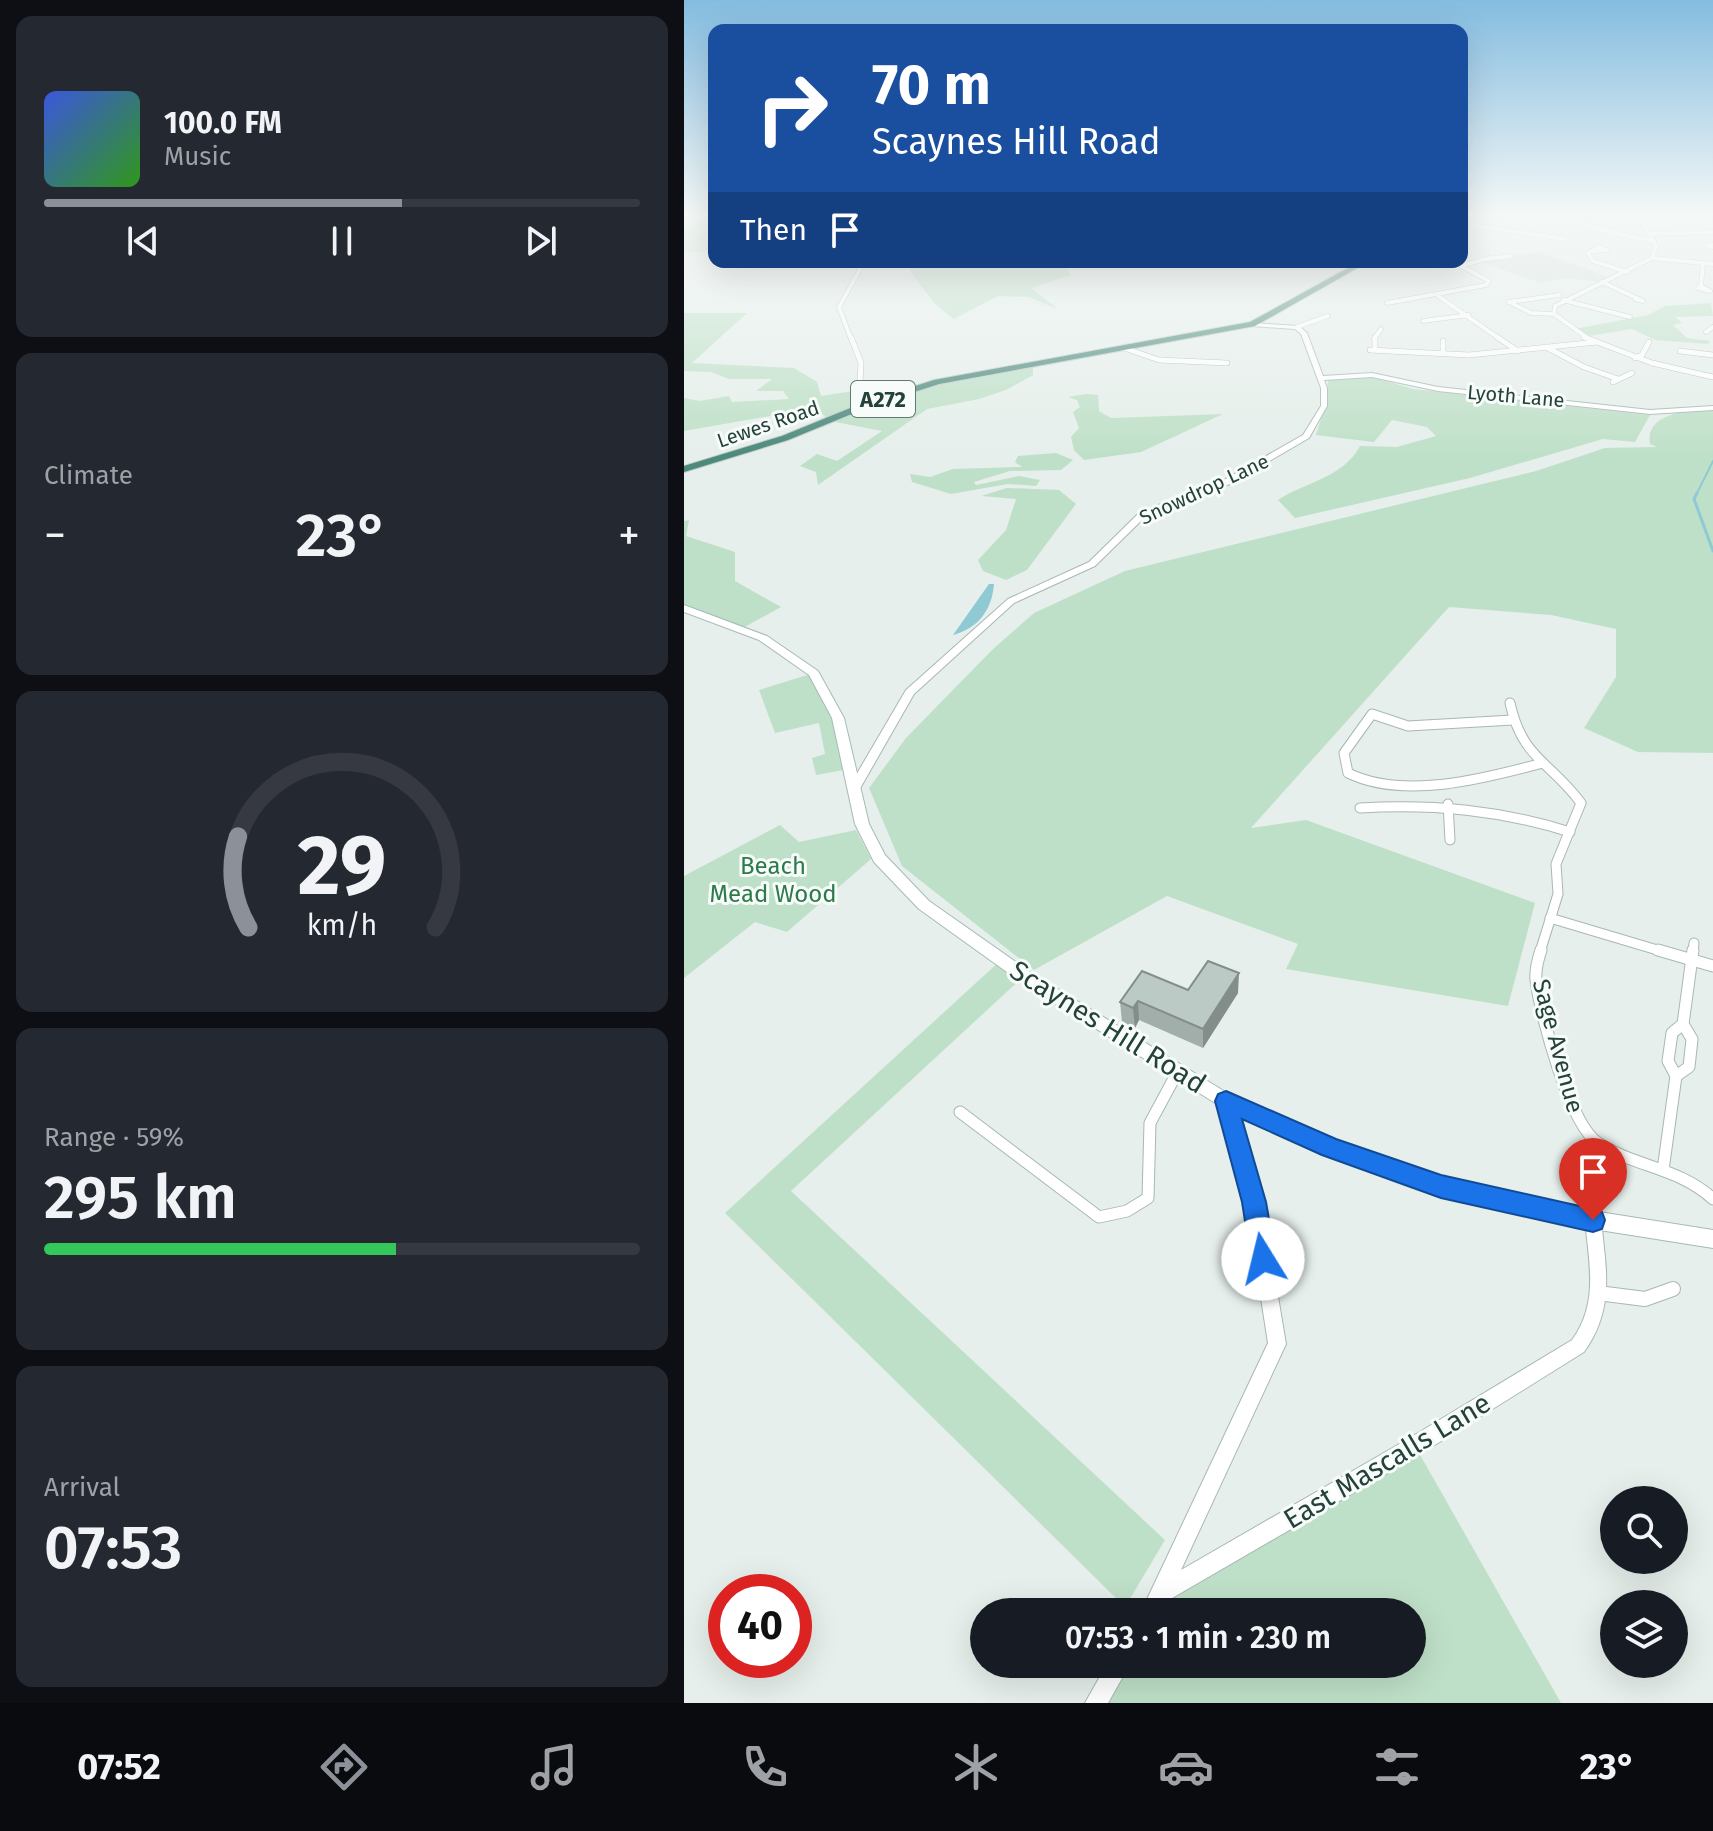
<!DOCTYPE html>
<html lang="en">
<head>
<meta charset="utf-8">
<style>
	:root { --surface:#171b24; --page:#242831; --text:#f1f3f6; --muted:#9ea1a6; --line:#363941; --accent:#8c9099 }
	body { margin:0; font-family:"Fira Sans",sans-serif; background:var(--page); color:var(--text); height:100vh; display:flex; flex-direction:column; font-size:30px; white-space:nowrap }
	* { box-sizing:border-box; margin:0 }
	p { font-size:26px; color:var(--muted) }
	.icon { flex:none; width:44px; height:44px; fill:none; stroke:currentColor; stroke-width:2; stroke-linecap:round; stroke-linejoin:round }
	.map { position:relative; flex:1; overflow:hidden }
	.details { display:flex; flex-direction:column; gap:16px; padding:16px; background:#0d0f14; width:684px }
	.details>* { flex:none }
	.banner { position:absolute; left:24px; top:24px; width:760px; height:244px; border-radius:16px; box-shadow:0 8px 32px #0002; background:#1a4fa0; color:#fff; overflow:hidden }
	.fabs { position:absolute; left:916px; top:1486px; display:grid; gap:16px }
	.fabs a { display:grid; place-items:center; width:88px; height:88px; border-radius:50%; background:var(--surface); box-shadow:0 8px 32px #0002; font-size:40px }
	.speed { position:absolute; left:24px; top:1574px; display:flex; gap:16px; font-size:40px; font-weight:700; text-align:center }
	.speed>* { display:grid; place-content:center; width:104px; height:104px; border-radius:50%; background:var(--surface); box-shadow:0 8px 32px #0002; line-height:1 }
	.speed .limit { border:12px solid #d22; background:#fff; color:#111 }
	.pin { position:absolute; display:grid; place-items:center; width:68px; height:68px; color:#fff; margin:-82px -34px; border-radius:50% 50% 50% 0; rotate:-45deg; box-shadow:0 0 8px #0007 }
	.pin .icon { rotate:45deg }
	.me { position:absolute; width:88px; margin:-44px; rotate:351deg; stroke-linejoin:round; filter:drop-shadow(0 0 6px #0008) }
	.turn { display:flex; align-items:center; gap:28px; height:168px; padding:0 32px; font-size:36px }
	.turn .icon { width:104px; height:104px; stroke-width:2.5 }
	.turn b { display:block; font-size:56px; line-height:68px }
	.then { display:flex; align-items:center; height:76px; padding:0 32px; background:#0003; gap:16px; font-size:30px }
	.big { font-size:60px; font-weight:600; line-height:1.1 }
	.details .tile { flex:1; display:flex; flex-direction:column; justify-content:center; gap:12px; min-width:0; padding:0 28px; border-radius:16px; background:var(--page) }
	.details .dial { align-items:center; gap:0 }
	.dial svg { height:208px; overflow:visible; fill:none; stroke:var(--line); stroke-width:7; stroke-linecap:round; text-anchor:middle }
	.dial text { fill:var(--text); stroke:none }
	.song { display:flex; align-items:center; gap:24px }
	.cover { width:96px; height:96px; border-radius:12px; background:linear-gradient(135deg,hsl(230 70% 55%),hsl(110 70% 35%)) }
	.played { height:8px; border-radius:4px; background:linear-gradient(90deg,var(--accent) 60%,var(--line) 60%) }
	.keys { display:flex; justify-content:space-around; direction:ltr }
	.heat { display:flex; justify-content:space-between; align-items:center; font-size:44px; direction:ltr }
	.charge { height:12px; border-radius:6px; background:linear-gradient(90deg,#34c759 59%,var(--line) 0) }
	.trip { position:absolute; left:286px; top:1598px; width:456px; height:80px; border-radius:40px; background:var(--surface); box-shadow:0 8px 32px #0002; font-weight:600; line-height:80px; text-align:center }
	.menu { display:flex; height:128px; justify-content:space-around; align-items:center; background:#090b0e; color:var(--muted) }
	.menu .icon { width:56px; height:56px }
	.menu .active { color:var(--accent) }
	.menu b { font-size:36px; color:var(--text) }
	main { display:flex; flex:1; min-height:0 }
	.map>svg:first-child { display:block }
</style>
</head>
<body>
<main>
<section class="details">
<div class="tile">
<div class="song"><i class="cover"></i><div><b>100.0 FM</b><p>Music</p></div></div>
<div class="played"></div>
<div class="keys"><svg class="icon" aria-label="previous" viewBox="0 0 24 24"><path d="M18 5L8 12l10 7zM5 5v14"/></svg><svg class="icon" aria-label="pause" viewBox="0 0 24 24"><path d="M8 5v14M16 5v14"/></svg><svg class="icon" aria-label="next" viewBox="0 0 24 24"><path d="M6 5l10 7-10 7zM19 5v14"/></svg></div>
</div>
<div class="tile"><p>Climate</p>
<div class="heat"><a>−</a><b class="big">23°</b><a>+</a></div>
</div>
<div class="tile dial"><svg viewBox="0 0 100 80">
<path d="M14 69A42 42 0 1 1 86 69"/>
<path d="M14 69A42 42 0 0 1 10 34" stroke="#8c9099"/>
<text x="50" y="56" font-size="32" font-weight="700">29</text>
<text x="50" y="72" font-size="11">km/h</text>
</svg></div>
<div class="tile"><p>Range · 59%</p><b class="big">295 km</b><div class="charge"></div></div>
<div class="tile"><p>Arrival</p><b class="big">07:53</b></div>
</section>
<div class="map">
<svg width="1029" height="1703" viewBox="0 0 1029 1703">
	<rect width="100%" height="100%" fill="#e6efeb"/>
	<path fill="#d4dfda" d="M854 252 907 270 927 279 918 282 882 278 857 283 794 261Z"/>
	<g fill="#bfe0c8">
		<path d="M30 219V251L0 253V227Z"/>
		<path d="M232 262H378L387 275 347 288 374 309 344 297 314 296 270 319 250 303 226 271Z"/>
		<path d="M1027 303 1029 316 991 317 998 323 989 325 1003 338 1026 341 1024 344 971 340 948 329 905 336 890 329 964 315 981 306Z"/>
		<path d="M0 313H63L8 363 110 368 133 382 137 396 176 390V402L184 404 253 382 349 364V375L322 390 295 399 243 409 134 485 132 472 116 466 133 454 153 461 198 431 146 421 132 408 0 431V398L16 401 45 396 48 402 105 399 99 391H72L88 379H45L27 372 0 371Z"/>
		<path d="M689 377 729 389 966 415 951 442 919 439 786 478 611 518 594 500C621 482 659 478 676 446L713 447 752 436 743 427 708 420 690 442 632 435 643 400 644 380Z"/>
		<path d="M402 394 414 395 415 411 427 418 539 414 457 452 400 460 390 450 387 437 395 428 389 412 396 407 393 400 384 397Z"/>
		<path d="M1029 408V753L954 752 900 728 932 677V629L867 615 765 607 567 828 622 820 851 903 824 1006 602 969 614 944 483 896 350 970 218 866 185 788 222 738 308 650 350 613 441 571 852 471 921 448 973 447 966 444C960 412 1008 410 1029 408Z"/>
		<path d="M372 453 389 460 377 470 326 471 290 482 292 485 335 476 356 480 352 486 324 484 267 494 228 482 226 474 246 477 269 469 338 467 331 462 334 456Z"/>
		<path d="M323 488 375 490 392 504 343 570 322 580 299 571 294 560 322 530 332 499 297 496Z"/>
		<path d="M5 520 2 536 51 552V581L97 607 57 629 0 608V521Z"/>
		<path d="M130 673 154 718 165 769 132 775 128 758 141 754 135 723 91 733 75 690Z"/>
		<path d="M96 825 115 842 172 830 187 859 103 932 71 922 0 978V876Z"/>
		<path d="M317 960 340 976 107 1191 481 1540 441 1607 41 1213Z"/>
		<path d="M731 1446 877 1703H411L435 1664H728V1612H467L479 1592Z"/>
	</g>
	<path fill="#8ec9d4" d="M305 584H310C308 609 295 628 269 635Z"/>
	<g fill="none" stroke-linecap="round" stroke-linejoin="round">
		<path stroke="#8ec9d4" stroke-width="2" d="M1012 495 1029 461"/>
		<path stroke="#8ec9d4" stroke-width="3" d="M1013 493 1010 499 1029 551"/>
		<defs>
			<g id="minor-far4">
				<path d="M856 216C898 222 929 234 970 241"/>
				<path d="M778 224 881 239"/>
				<path d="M965 234 1029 232"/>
				<path d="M1028 245 1024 246 1029 247"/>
				<path d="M910 251 923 250 915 247 904 253 909 261 943 272"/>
				<path d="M968 258 1029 264"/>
				<path d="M803 259 827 256"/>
				<path d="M918 282 959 301 951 299"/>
				<path d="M1017 286 1026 291 1014 288Z"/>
				<path d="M1017 286 1019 263"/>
				<path d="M754 296 816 339"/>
				<path d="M879 300 946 317"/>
				<path d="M703 303 802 285 805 281 777 266 805 258"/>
				<path d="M870 314 847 313 825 302 875 295"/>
				<path d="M739 321 785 315"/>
				<path d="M613 327 644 316"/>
				<path d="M1022 332 1029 327"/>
				<path d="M167 339 155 307 180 262"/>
				<path d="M690 339 697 329"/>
				<path d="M905 339 870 314 871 306 968 258 972 246 959 223 996 216"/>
			</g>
			<g id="minor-far3">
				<path d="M167 337 177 363 175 402 184 404"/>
				<path d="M813 337 834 351"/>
				<path d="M900 337 968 363 1029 377"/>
				<path d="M759 341V353"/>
				<path d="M862 347 900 367 934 379"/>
				<path d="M440 348 475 360 543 363"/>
				<path d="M691 348V337"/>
				<path d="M686 350 785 355 913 342"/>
				<path d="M996 351 1029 355"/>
				<path d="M951 358 958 355 965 342"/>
				<path d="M929 382 948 373"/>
			</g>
			<g id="minor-far2">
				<path d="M826 703C838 759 867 762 897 803L872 864 874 894 856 952"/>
				<path d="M829 720 724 726 688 714 660 753 664 773C719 800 799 779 855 764"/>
				<path d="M764 804 766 840"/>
				<path d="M676 808C750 804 816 810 886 832"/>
				<path d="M866 918 980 952"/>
				<path d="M1009 952 1010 943"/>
			</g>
			<g id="minor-far1">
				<path d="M857 950C854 959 851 970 852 980 856 1014 886 1125 914 1143 951 1167 996 1168 1029 1199"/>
				<path d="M974 950 1029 966"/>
				<path d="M992 1076 1005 1067 1008 1039 999 1024 1009 950"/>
				<path d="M276 1112 415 1217 443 1211 464 1198 466 1123 494 1071"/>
				<path d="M979 1170 992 1076 984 1061 988 1033 999 1024"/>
			</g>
			<path id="minor" d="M914 1293 961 1299 989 1289"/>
			<g id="tertiary">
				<path d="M566 323 615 326 623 333 639 376 688 373 754 387 966 410 1029 406V410L966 414 754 391 688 377 640 380 643 388V406L625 438 546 484 462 516 411 566 330 603 230 694 174 792H166L164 789 222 690 324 599 405 562 456 512 540 480 619 435 637 406V388L617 334 611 329 568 326Z"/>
				<path d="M542 1095 547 1096 549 1101 578 1202 602 1344 497 1570 724 1439 888 1340C915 1303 905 1263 901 1220L903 1215 909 1212 915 1215 917 1220C922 1269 931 1309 900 1352L738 1453 483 1601 478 1612H457L584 1343 562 1202 535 1101 537 1096Z"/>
				<path d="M423 1664H446L424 1703H401Z"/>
			</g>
			<path id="secondary" d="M0 605 83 636 134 671 160 718 185 824 201 855 245 901 346 972 548 1096 652 1142 757 1178 909 1211 1029 1230V1248L909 1229 757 1196 641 1154 536 1106 334 980 235 909 190 862 171 824 148 718 125 675 75 640 0 612Z"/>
			<path id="trunk" d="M675 262H684L571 326 255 384 187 406 104 440 0 472V466L98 436 181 402 250 380 566 322Z"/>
		</defs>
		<use href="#minor-far4" stroke="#a8b8b2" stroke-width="5"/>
		<use href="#minor-far3" stroke="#a8b8b2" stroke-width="6"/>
		<use href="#minor-far2" stroke="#a8b8b2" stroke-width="11"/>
		<use href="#minor-far1" stroke="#a8b8b2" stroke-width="13"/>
		<use href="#minor" stroke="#a8b8b2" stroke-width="16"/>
		<use href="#tertiary" stroke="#a8b8b2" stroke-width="2"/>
		<use href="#secondary" stroke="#a4bbb3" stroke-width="2"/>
		<use href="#trunk" stroke="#c2cac8" stroke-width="2"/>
		<use href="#minor-far4" stroke="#fff" stroke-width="4"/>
		<use href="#minor-far3" stroke="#fff" stroke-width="5"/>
		<use href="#minor-far2" stroke="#fff" stroke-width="9"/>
		<use href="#minor-far1" stroke="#fff" stroke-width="11"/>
		<use href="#minor" stroke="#fff" stroke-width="14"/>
		<use href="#tertiary" fill="#fff" fill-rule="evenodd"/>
		<use href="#secondary" fill="#fff" fill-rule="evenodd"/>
		<use href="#trunk" fill="#4c8a7c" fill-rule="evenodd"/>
	</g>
	<path fill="#a1aea9" d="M504 990 554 993 519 1048 455 1020 451 1028 438 1022 436 1002Z"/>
	<g fill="#838d89">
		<path d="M555 973 554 993 519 1048V1029Z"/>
		<path d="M454 1001 455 1020 451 1028 449 1008Z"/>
	</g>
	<path fill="#bbcac4" stroke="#838d89" stroke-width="2" d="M524 961 555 973 519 1029 454 1001 449 1008 436 1002 458 971 504 990Z"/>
	<linearGradient id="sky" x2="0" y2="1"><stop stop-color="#84bce0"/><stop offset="0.47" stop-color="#f4f8f6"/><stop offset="1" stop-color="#f4f8f6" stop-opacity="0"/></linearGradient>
	<rect width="1029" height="455" fill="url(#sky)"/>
	<path fill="#1a73e8" stroke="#114b97" stroke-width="2" d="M542 1091 652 1139 757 1175 909 1209 918 1212 921 1220 918 1229 909 1232 757 1198 638 1155 558 1119 582 1202 592 1259 588 1267 579 1271 571 1267 567 1259 558 1202 531 1101 534 1094Z"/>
	<g text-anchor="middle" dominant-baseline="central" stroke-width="6" stroke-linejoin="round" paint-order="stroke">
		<g font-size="20" fill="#24423a" stroke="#f7fbf9">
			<text transform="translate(832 396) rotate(5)">Lyoth Lane</text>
			<text transform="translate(84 424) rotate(-19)">Lewes Road</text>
			<text transform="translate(520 489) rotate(-25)">Snowdrop Lane</text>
		</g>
		<rect fill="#f7fbf9" stroke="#637a73" stroke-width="2" x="167" y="381" width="64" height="36" rx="6"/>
		<g font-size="22" font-weight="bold" fill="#24423a">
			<text x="199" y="399">A272</text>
		</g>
		<g font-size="24" fill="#2d7a4b" stroke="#f7fbf9">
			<text x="89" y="866">Beach<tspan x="89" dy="28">Mead Wood</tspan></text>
		</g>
		<g font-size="24" fill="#24423a" stroke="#f7fbf9">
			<text transform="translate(874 1046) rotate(75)">Sage Avenue</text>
		</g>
		<g font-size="28" fill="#24423a" stroke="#f7fbf9">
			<text transform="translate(424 1027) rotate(32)">Scaynes Hill Road</text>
			<text transform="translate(703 1461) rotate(-31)">East Mascalls Lane</text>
		</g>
	</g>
</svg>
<div class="fabs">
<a><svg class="icon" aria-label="search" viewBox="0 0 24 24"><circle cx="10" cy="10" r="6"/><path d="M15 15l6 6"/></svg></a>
<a><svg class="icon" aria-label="layers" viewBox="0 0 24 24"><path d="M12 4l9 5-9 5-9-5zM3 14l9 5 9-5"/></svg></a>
</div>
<div class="speed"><div class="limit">40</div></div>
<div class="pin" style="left:909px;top:1220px;background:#d93025"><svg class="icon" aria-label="arrive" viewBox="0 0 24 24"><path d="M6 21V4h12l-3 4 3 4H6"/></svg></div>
<svg class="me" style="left:579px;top:1259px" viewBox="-20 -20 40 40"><circle r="19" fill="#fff"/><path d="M0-13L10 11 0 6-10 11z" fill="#1a73e8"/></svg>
<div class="trip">07:53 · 1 min · 230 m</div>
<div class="banner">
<div class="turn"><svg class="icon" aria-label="right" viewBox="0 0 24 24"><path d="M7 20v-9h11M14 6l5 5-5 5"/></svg><div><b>70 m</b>Scaynes Hill Road</div></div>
<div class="then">Then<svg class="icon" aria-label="arrive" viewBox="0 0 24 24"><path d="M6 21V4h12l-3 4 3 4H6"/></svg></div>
</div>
</div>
</main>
<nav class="menu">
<b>07:52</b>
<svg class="icon active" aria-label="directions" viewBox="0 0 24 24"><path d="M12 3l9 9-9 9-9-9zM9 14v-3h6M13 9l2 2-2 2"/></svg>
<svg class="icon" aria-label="music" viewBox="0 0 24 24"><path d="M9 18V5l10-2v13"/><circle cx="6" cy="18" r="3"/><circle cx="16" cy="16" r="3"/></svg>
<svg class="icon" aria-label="phone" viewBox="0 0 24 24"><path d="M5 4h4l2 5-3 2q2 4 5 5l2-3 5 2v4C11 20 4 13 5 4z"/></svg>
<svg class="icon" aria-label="climate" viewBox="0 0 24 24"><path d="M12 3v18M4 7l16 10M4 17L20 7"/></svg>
<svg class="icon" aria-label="car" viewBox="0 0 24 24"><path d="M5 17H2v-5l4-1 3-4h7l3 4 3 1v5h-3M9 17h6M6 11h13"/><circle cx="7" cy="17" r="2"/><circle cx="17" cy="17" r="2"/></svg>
<svg class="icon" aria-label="filters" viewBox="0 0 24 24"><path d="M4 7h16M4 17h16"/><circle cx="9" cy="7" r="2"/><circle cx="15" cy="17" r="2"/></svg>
<b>23°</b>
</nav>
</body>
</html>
